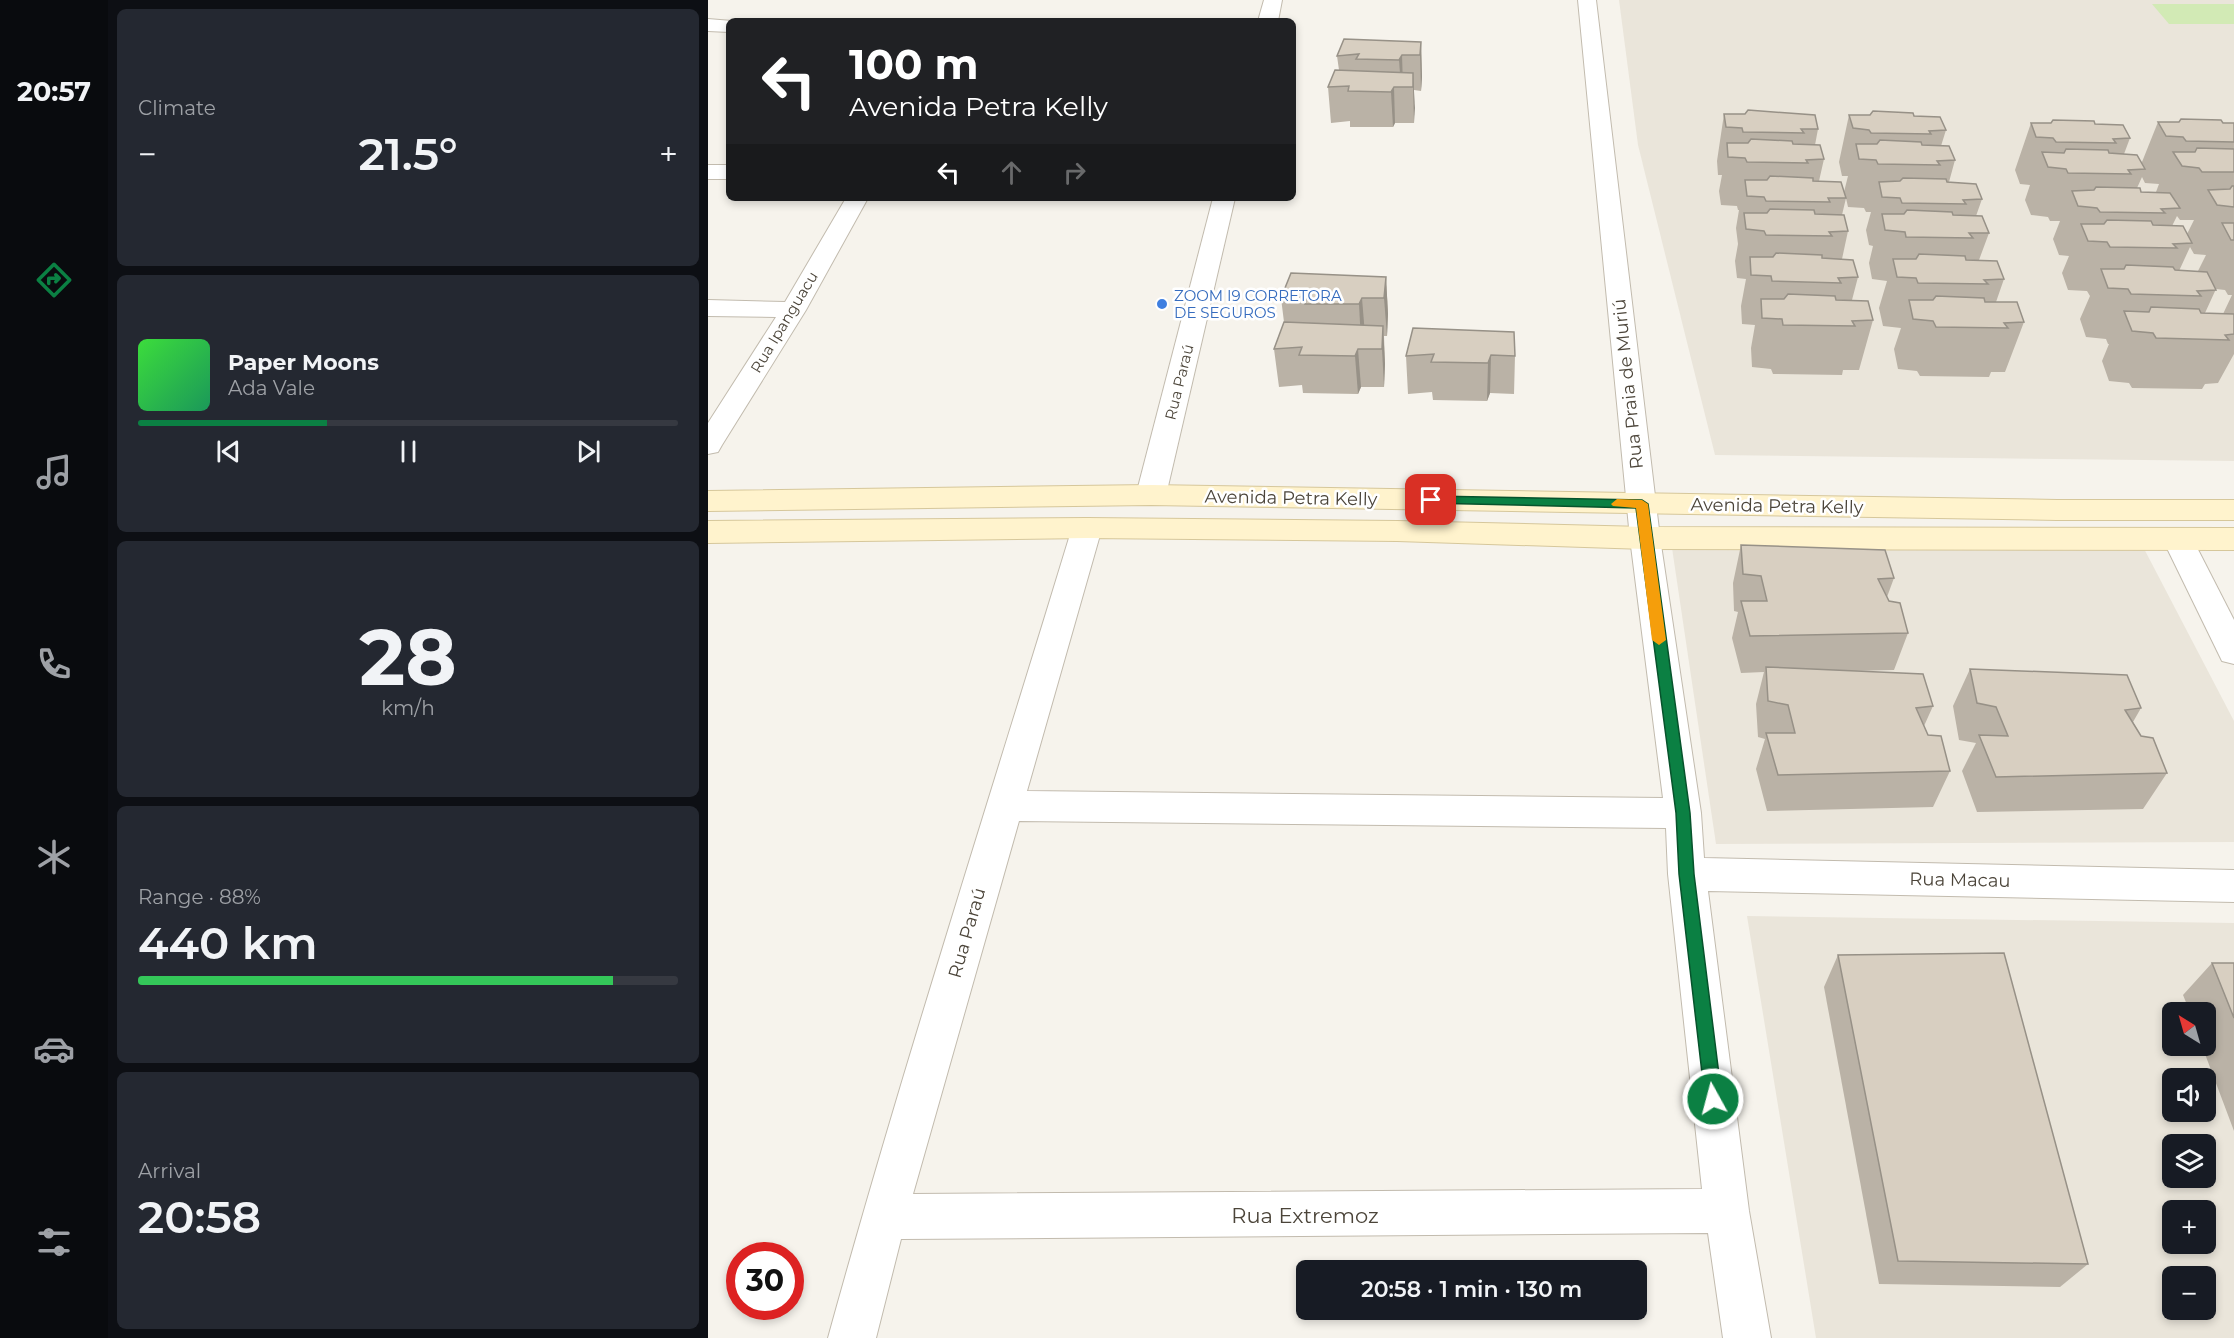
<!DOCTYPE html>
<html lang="en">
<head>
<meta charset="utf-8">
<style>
	:root { --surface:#171b24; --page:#242831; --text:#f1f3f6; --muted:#9ea1a6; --line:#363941; --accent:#0b8043 }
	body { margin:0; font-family:Montserrat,sans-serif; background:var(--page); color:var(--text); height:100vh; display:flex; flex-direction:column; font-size:22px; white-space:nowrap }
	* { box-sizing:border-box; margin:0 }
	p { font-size:20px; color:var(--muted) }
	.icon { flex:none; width:33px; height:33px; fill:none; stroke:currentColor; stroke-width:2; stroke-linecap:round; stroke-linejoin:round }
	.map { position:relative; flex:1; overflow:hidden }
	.panel { display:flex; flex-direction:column; gap:9px; padding:9px; background:#0d0f14; width:600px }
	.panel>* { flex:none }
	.banner { position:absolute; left:18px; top:18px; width:570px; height:183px; border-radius:9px; box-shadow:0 3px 9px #0003; background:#202124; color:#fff; overflow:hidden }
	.needle { width:39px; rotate:323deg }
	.fabs { position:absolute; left:1454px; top:1002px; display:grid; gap:12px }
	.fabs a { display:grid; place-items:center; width:54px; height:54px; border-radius:9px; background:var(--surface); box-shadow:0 3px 9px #0003; font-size:30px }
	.speed { position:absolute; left:18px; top:1242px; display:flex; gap:12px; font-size:30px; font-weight:700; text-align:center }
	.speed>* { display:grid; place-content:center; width:78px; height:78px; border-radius:50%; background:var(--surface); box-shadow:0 3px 9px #0003; line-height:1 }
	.speed .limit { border:9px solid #d22; background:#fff; color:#111 }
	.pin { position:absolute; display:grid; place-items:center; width:51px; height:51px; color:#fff; margin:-26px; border-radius:12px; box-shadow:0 3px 9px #0006 }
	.me { position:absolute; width:66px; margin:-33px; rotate:353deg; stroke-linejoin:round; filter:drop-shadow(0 0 4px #0008) }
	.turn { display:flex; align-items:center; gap:21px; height:126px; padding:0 24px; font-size:27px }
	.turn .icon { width:78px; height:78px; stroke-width:2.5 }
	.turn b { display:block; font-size:42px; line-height:51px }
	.lanes { display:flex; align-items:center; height:57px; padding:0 24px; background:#0003; justify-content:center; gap:30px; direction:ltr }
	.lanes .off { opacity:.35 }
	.big { font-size:45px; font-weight:600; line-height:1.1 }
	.panel .card { flex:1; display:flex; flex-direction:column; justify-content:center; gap:9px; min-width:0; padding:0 21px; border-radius:9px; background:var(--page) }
	.panel .dial { align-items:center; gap:0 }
	.dial b { font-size:78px; line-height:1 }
	.song { display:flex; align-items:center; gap:18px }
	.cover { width:72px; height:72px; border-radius:9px; background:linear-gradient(135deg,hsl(120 70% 55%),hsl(150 70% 35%)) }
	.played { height:6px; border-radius:3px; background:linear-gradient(90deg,var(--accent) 35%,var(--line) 35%) }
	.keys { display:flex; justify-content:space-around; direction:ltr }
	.heat { display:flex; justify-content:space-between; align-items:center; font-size:33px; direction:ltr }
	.charge { height:9px; border-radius:4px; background:linear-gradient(90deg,#34c759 88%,var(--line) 0) }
	.trip { position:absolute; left:588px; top:1260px; width:351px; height:60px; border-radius:9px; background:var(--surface); box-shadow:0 3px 9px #0003; font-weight:600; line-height:60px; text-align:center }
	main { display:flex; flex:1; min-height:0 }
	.tabs { display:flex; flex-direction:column; width:108px; justify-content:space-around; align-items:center; background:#090b0e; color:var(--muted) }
	.tabs .icon { width:42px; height:42px }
	.tabs .selected { color:var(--accent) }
	.tabs b { font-size:27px; color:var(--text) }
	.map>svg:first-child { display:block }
</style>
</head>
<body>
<main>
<nav class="tabs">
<b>20:57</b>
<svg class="icon selected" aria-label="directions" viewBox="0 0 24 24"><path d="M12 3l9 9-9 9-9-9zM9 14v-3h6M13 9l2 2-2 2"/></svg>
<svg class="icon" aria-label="music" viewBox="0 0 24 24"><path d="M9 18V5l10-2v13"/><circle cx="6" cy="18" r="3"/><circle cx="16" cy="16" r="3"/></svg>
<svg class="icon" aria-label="phone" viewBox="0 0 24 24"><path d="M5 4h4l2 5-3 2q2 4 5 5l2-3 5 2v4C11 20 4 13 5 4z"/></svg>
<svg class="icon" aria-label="climate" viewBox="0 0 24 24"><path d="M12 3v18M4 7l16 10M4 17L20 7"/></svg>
<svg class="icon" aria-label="car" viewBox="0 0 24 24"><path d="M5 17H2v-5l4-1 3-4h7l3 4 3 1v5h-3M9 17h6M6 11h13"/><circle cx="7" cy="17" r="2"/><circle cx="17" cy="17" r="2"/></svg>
<svg class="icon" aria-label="filters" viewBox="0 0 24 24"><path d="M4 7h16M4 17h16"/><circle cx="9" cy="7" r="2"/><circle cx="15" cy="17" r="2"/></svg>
</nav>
<section class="panel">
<div class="card"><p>Climate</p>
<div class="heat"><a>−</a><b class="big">21.5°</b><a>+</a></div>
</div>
<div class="card">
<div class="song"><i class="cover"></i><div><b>Paper Moons</b><p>Ada Vale</p></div></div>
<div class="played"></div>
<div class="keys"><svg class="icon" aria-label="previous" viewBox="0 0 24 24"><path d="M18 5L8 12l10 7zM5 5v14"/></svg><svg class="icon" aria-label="pause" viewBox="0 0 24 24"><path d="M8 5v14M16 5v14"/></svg><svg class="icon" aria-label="next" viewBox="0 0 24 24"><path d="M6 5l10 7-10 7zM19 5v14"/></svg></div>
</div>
<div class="card dial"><b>28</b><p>km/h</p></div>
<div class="card"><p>Range · 88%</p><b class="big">440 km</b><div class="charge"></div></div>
<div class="card"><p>Arrival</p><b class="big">20:58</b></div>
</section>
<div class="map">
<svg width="1526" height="1338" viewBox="0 0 1526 1338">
	<rect width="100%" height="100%" fill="#f6f3ec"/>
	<g fill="#eae5da" fill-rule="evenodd">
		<path d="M911 0H1526V461L1007 455 930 145Z"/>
		<path d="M1432 541 1526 721V842L1008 844 964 548Z"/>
		<path d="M1039 916 1526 923V1338H1108ZM1464 1012H1497V1046H1464ZM1464 1078H1497V1112H1464ZM1464 1144H1497V1178H1464ZM1464 1210H1497V1244H1464ZM1464 1276H1497V1310H1464Z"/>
	</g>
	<path fill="#d2eab5" d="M1444 4H1526V24H1461Z"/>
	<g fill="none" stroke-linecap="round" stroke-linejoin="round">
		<defs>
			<g id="street">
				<path d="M556 0H574L570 21H550Z"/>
				<path d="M870 0H888L952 538 993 813 996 858 1526 870V902L1000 891 1041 1211 1063 1338H1015L1000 1233 193 1239 168 1338H120C195 1066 282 798 364 528L368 521 379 518 390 521 394 528 319 791 955 798 922 538ZM311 821 958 828 960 874 994 1189 205 1194Z"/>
				<path d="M0 19 24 21H21V32L0 31Z"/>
				<rect x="0" y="165" width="21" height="14"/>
				<path d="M138 198H160L98 310 14 445 10 452 0 454V423L68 317 0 316V300L77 302Z"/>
				<path d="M505 198H527L458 495 453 502 443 505 433 502 428 495Z"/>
				<path d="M1470 529 1481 532 1526 620V664L1514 661 1455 540 1459 532Z"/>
			</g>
			<g id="secondary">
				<path d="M443 485 1349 500H1526V520H1349L443 505 0 511V491Z"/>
				<path d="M379 518 689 521 937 527 1526 528V550L937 549 689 541 379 538 0 543V521Z"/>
			</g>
		</defs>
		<use href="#street" stroke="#c2bbae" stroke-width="2"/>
		<use href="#secondary" stroke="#d6c79b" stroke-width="2"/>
		<use href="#street" fill="#fff" fill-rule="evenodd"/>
		<use href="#secondary" fill="#fff3cd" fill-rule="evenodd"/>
	</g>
	<g fill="#bab2a6" fill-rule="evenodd">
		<path d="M713 42 714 77 713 91 706 90V123H687L685 127H642V121L623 123 620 87 631 70 629 56Z"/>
		<path d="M1016 114 1110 129 1107 145 1116 159 1111 181 1136 192 1140 176H1134L1131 162 1141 115 1206 116 1238 130 1233 146 1247 160 1241 182 1274 199 1268 216 1281 233 1271 260 1296 279 1288 302 1316 322 1297 372H1283L1281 377 1212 376 1209 371 1190 369 1186 349 1193 328 1175 326 1171 308 1179 281 1164 279 1161 263 1165 246 1161 245 1158 230 1163 212H1158L1156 208 1140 207 1138 198 1134 215 1140 231 1134 259 1150 277 1144 300 1165 320 1151 370H1135L1134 375 1065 374 1063 369 1044 367 1043 348 1047 325 1034 324 1033 306 1038 279 1029 278 1027 261 1030 244 1028 228 1031 210H1030L1029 206 1013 205 1011 191 1014 175H1010L1009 161Z"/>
		<path d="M1450 122 1526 123V354L1510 383 1497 384 1494 389 1424 388 1421 383 1401 381 1394 361 1401 344H1400L1398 339 1378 337 1372 319 1382 296 1379 291 1360 290 1354 273 1361 256 1351 255 1345 239 1352 221H1342L1340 217 1323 215 1317 200 1322 185 1312 184 1307 170 1323 123 1387 124 1422 138 1416 154 1434 162ZM1434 177 1437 183 1451 184 1448 192H1433L1429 188ZM1469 216 1472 220H1486L1479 234 1464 226ZM1482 247 1486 254 1498 255 1490 271H1471ZM1508 289 1517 290 1520 295H1524L1515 314 1497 313Z"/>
		<path d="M678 277 680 314 679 336H676L677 364 676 387H653L650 394 595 393 594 385 571 387 566 349 576 322 573 298Z"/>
		<path d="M705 328 807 356 806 394 782 393 779 401 725 400 724 392 700 394 698 356Z"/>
		<path d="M1033 545 1186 578 1179 597 1200 633 1186 670 1142 671 1225 706 1216 726 1220 735 1242 771 1225 807 1059 811 1048 769 1057 739 1050 737 1048 704 1056 672 1033 673 1024 638 1030 612 1026 611 1025 583Z"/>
		<path d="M1262 669 1433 708 1425 722 1433 736 1459 773 1435 809 1269 812 1254 771 1268 743 1251 740 1245 706Z"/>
		<path d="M1130 955 1380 1264 1352 1287 1171 1284 1116 987Z"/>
		<path d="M1504 963H1526V1131L1494 1046H1497V1012H1482L1475 995Z"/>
	</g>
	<g fill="#979187">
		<path d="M713 42 714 77 713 91 712 55Z"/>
		<path d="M694 55 695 87H693L691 60Z"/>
		<path d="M705 73 707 108 706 123 705 87Z"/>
		<path d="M686 87 687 123 685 127 683 92Z"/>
		<path d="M678 277 680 314 679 336 676 298Z"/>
		<path d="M654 298 657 335 653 342 651 304Z"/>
		<path d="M675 326 677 364 676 387 674 349Z"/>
		<path d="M650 349 653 387 650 394 647 356Z"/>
		<path d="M783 355 782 393 779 401 780 363Z"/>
	</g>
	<g fill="#d8cfc1" stroke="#979187" stroke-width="1.5">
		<path d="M636 39 713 42 712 55H694L691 60 648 59 651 54 629 56Z"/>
		<path d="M627 70 705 73V87H686L683 92 640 91 641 86 620 87Z"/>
		<path d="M1040 110 1107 115 1110 129H1093L1096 133 1035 132 1034 128 1018 127 1016 114H1037Z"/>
		<path d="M1165 111 1205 113 1206 116 1232 117 1238 130 1221 131 1223 134 1163 133 1161 130 1145 128 1141 115H1162Z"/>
		<path d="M1473 119 1513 120 1515 123H1526V142L1478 141 1475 137 1458 136 1450 122H1471Z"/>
		<path d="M1345 120 1386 121 1387 124 1415 125 1422 138 1405 139 1408 143 1348 142 1345 138 1328 137 1323 123H1343Z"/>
		<path d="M1043 139 1084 141 1085 144 1112 145 1116 159 1098 160 1100 163 1039 162 1037 158 1020 157 1019 143H1040Z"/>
		<path d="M1172 140 1213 142 1214 145 1241 146 1247 160 1229 161 1232 165 1170 164 1168 160 1151 159 1148 144H1169Z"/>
		<path d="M1489 148 1526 149V172H1494L1491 168 1474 166 1465 152H1487Z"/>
		<path d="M1358 149 1400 150 1401 153 1429 155 1437 169 1420 170 1423 174 1360 173 1358 169 1340 167 1334 152 1356 153Z"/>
		<path d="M1062 176 1105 178V181L1133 182 1138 198H1120L1122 202 1058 201 1056 197 1039 196 1037 180H1059Z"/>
		<path d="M1195 178 1238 179 1239 182 1268 184 1274 199 1255 200 1258 204 1194 203 1192 198 1174 197 1171 182 1192 181Z"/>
		<path d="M1524 186H1526V207L1509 205 1500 190 1522 189Z"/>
		<path d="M1388 187 1432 188 1433 192 1462 193 1472 208 1453 209 1457 213 1392 212 1389 208 1370 206 1364 191 1386 190Z"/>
		<path d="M1062 209 1106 210 1107 214 1136 215 1140 231 1121 232 1124 236 1058 235 1056 231 1038 229 1036 213H1059Z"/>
		<path d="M1199 210 1244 212 1245 215 1274 216 1281 233H1261L1265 238 1198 237 1197 232 1177 230 1174 214H1196Z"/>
		<path d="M1399 220 1443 221 1445 225 1475 226 1484 243 1465 244 1469 248 1402 247 1399 242 1380 241 1373 224H1396Z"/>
		<path d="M1514 223H1526V240H1523Z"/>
		<path d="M1068 253 1114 255V258L1145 260 1150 277 1130 278 1133 283 1064 281 1063 276 1043 275 1042 257H1065Z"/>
		<path d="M1211 254 1257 256 1258 260 1289 261 1296 279 1276 280 1280 284 1210 283 1208 278 1189 277 1185 259H1208Z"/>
		<path d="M1418 265 1465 267 1467 270 1499 272 1508 290 1489 291 1493 296 1423 294 1420 289 1400 288 1393 269H1416Z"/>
		<path d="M583 273 678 277 676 298H654L651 304H597L600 296 573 298Z"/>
		<path d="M1080 294 1127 296 1128 300 1160 301 1165 320 1144 321 1147 326 1075 325 1074 319 1054 318 1053 299H1076Z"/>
		<path d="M1228 296 1276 298 1277 302H1309L1316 322 1296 323 1300 328 1228 327 1225 321 1205 319 1201 300H1225Z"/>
		<path d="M1443 307 1491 309 1493 313 1526 314V334L1517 335 1521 340 1448 338 1445 333 1424 331 1416 311 1441 312Z"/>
		<path d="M576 322 675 326 674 349H650L647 356 591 355 594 347 566 349Z"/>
		<path d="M705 328 806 332 807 356 783 355 780 363 723 362 726 354 698 356Z"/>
		<path d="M1033 545 1177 550 1186 578 1170 579 1181 601 1192 603 1200 633 1042 636 1033 601H1059L1053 576 1035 574Z"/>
		<path d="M1058 667 1215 674 1225 706 1208 708 1220 735 1233 736 1242 771 1070 775 1058 733H1087L1080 705 1060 701Z"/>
		<path d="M1262 669 1419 675 1433 708 1417 710 1433 736 1445 738 1459 773 1288 777 1271 735 1300 736 1288 707 1269 703Z"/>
		<path d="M1296 953 1380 1264 1190 1261 1130 955Z"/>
		<path d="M1504 963H1526V1018Z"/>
	</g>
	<path fill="#0b8043" stroke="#07532c" stroke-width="1.5" d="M723 496 934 500 940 504 982 813 986 874 1014 1099 1011 1105 1005 1107 999 1105 997 1099 971 874 968 813 928 508 719 503 717 500Z"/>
	<path fill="#f59e0b" d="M909 499 934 500 940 504 958 640 951 645 944 640 928 508 905 506 903 504Z"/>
	<circle fill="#3f7fe0" stroke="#fff" stroke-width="2" cx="454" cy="304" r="6"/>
	<g text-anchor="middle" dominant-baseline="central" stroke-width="5" stroke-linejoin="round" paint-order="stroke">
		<g font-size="15" fill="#366cbe" stroke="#fff" text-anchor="start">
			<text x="466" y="295">ZOOM I9 CORRETORA<tspan x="466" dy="17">DE SEGUROS</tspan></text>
		</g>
		<g font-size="15" fill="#4b4439" stroke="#fff">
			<text transform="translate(76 322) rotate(-59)">Rua Ipanguacu</text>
			<text transform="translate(471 382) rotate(-76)">Rua Paraú</text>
		</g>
		<g font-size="18" fill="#4b4439" stroke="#fff">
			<text transform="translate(920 384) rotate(-96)">Rua Praia de Muriú</text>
			<text transform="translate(583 498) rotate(1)">Avenida Petra Kelly</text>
			<text transform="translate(1069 506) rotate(1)">Avenida Petra Kelly</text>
			<text transform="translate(1252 880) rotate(1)">Rua Macau</text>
			<text transform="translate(259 933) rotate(-74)">Rua Paraú</text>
		</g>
		<g font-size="21" fill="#4b4439" stroke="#fff">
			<text x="597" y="1215">Rua Extremoz</text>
		</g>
	</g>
</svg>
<div class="fabs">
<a><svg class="needle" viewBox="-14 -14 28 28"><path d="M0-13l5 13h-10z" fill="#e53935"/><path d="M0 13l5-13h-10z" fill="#9ea1a6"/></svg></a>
<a><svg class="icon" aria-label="sound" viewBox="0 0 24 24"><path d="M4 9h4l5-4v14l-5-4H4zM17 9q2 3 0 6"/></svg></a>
<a><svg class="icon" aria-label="layers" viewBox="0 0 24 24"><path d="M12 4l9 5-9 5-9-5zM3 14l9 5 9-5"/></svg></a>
<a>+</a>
<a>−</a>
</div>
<div class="speed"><div class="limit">30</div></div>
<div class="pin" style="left:723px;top:500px;background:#d93025"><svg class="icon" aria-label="arrive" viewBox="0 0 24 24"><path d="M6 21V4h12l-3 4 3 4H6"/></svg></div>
<svg class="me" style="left:1005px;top:1099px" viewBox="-20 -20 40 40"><circle r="17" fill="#0b8043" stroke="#fff" stroke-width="3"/><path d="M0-11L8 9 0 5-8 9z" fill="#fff"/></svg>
<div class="trip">20:58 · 1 min · 130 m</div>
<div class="banner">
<div class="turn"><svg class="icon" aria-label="left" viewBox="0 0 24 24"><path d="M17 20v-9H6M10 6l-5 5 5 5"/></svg><div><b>100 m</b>Avenida Petra Kelly</div></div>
<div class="lanes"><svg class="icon" aria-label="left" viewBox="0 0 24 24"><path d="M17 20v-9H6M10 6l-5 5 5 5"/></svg><svg class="icon off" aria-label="ahead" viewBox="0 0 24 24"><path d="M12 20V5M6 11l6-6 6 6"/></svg><svg class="icon off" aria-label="right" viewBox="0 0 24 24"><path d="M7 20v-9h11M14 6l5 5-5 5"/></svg></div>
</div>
</div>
</main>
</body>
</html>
